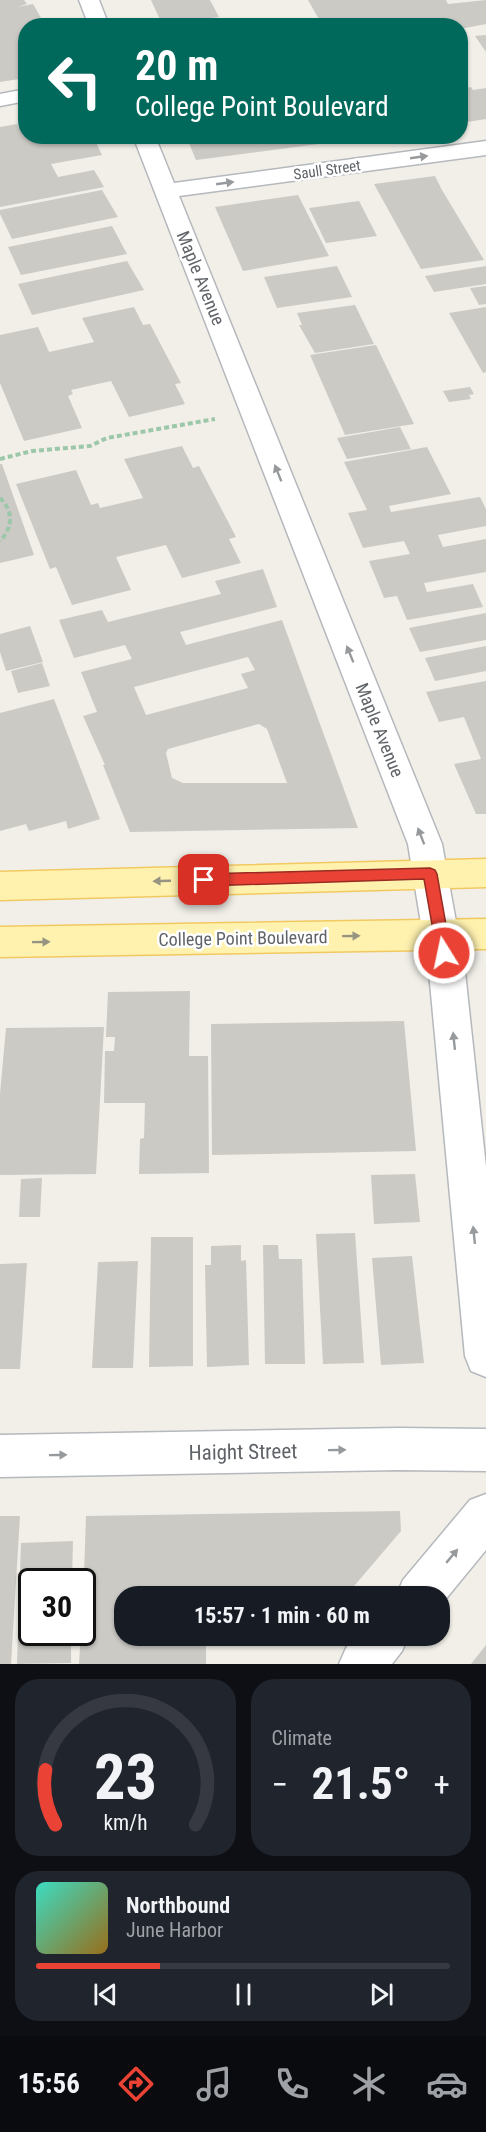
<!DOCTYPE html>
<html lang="en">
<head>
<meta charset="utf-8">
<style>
	:root { --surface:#171b24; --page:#20242c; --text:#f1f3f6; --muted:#9ea1a6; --line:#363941; --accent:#ea4335 }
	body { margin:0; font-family:"Roboto Condensed",sans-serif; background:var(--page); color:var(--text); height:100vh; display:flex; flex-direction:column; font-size:22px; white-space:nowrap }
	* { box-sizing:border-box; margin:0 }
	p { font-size:20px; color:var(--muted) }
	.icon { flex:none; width:33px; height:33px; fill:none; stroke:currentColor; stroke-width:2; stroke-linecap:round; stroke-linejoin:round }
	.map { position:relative; height:1664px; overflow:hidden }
	.drawer { display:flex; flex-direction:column; gap:15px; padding:15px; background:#0d0f14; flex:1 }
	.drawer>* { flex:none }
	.banner { position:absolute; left:18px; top:18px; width:450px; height:126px; border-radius:24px; box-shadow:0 2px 4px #0004; background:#00695c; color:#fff; overflow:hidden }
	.speed { position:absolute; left:18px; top:1568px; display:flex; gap:12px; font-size:30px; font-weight:700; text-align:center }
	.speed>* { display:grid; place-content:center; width:78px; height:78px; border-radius:50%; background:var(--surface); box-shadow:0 2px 4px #0004; line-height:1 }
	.speed .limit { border:3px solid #111; border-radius:9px; background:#fff; color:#111 }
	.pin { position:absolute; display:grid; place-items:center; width:51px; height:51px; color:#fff; margin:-26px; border-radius:12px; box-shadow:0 3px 9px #0006 }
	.me { position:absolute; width:66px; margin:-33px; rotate:350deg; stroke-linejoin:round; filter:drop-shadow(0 0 4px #0008) }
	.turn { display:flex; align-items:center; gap:21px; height:126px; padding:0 18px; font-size:27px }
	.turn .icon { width:78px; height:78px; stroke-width:2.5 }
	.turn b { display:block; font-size:42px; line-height:51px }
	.big { font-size:45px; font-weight:700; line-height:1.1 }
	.drawer .card { flex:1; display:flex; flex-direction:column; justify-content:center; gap:9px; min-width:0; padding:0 21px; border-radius:24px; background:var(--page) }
	.drawer .dial { align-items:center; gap:0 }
	.dial svg { height:156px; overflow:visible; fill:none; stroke:var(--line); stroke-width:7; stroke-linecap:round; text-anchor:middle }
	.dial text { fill:var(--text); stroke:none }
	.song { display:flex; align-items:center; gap:18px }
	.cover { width:72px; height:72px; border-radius:9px; background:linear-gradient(135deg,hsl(170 70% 55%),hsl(40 70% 35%)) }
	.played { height:6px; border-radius:3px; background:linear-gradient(90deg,var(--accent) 30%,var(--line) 30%) }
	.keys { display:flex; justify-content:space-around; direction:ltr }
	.heat { display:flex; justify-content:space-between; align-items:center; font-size:33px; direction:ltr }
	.drawer .tiles { flex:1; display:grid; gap:15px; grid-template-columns:1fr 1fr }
	.card:last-child { grid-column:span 2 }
	.trip { position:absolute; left:114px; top:1586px; width:336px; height:60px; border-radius:24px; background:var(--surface); box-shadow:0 2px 4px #0004; font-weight:700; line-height:60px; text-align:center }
	.dock { display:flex; height:96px; justify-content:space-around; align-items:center; background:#090b0e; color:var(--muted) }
	.dock .icon { width:42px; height:42px }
	.dock .on { color:var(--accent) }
	.dock b { font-size:27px; color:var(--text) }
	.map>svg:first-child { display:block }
</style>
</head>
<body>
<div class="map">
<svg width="486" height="1664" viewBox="0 0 486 1664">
	<rect width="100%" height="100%" fill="#f1efe8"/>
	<g fill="#cccac5" fill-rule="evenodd">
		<path d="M0 0H24L27 4 17 7 33 4 44 23 26 26V78L0 82Z"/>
		<path d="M151 0H210L219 17 162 24Z"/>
		<path d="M308 0H446L448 4 486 0V24L460 29V26H304L303 23 320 21Z"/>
		<path d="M486 35V52L475 36Z"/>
		<path d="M471 87 473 90 486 88V119L467 122 460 111V89Z"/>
		<path d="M17 124 18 127 26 126V136H93L102 155 51 164 58 177 94 170 104 187 0 207V127Z"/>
		<path d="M186 136H347L349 140 196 160Z"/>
		<path d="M435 176 442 190 484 260 421 269 374 184Z"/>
		<path d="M102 190 118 217 12 239 0 214V210Z"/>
		<path d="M298 195 329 256 243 271 215 207Z"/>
		<path d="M359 201 377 236 326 243 309 208Z"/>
		<path d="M112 226 127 254 21 275 8 247Z"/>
		<path d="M127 261 144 290 32 315 18 284Z"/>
		<path d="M337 266 352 297 277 308 264 277Z"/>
		<path d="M486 266V284L434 292 425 276Z"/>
		<path d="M486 286V304L479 305 470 288Z"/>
		<path d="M355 305 374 344 315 353 299 325H302L297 313Z"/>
		<path d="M134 307 143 325 150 324 181 383 175 384 185 404 129 417 111 381 71 390 73 394 68 396 82 428 24 441 0 383V335L38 327 49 352 94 342 82 318Z"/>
		<path d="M486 307V372L483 373 449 313Z"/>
		<path d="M376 345 414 424 345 435 310 355Z"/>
		<path d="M470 387 474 394 469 395 471 399 449 402 443 391Z"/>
		<path d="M400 427 411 449 347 459 337 438Z"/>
		<path d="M182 446 193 468 199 466 236 537 229 539 241 563 182 578 166 545 116 557 131 590 72 605 56 567 50 569 16 484 76 470 91 505 98 503 100 508 143 498 124 459Z"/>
		<path d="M427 447 451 494 389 506 391 512 480 497 486 509V526L438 535 443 547 486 539V572L424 583 427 592 473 584 483 607 407 620 397 596 384 598 369 561 410 554 404 541 363 548 348 513 367 510 344 462Z"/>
		<path d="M0 464H2L34 555 0 563Z"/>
		<path d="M263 569 277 607 180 632 186 645 282 620 358 828 130 832 103 765H105L83 716 97 712 81 672 132 659 125 645 74 658 59 620 102 610 108 622 221 594 215 581ZM248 657 255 670 241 674 248 688 146 715 134 687ZM259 724 267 729 287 783H183L172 778 166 753 168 749Z"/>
		<path d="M486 613V640L420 652 409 628Z"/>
		<path d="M30 626 43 662 6 671 0 652V634Z"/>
		<path d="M486 646V671L435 681 425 658Z"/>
		<path d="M42 663 50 686 18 693 11 671Z"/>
		<path d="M486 681V814H476L454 764 481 759 464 717 439 722 426 692Z"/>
		<path d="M54 699 100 819 68 829 66 821 29 831 26 824 0 831V713Z"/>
		<path d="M190 991 189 1056H208L209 1173 139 1174 140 1139 144 1138 145 1103H104L105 1051H114L115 1037H106L108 992Z"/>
		<path d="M404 1021 416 1151 212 1155 211 1024Z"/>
		<path d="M104 1027 96 1174 0 1175V1094L6 1028Z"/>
		<path d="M415 1174 420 1222 374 1224 371 1175Z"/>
		<path d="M42 1178 40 1217H19L21 1179Z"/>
		<path d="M355 1233 364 1363 323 1364 316 1234Z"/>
		<path d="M151 1237H193V1366L149 1367Z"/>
		<path d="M241 1245V1261L246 1260 249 1365 207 1367 205 1265H211V1246Z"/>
		<path d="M263 1245H278L279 1259H302L305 1364H265Z"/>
		<path d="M412 1256 424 1363 381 1365 372 1258Z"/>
		<path d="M138 1261 133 1368H92L98 1262Z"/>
		<path d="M27 1263 20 1369H0V1264Z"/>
		<path d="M400 1511 401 1531 349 1592 124 1596V1635H206V1664H79L81 1632H82L86 1516Z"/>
		<path d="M0 1516H20L11 1664H0Z"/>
		<path d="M73 1541 72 1581H32V1632H71V1663L17 1664 21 1543Z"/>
		<path d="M486 1645V1664H471Z"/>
	</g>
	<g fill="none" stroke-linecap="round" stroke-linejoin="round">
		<defs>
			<g id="minor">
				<path d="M79 0H99L109 26H89Z"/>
				<path d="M26 89V101L0 106V94Z"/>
				<path d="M133 136H155L174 183 486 141V155L179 196 442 844 465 972 486 1167V1377L471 1371 465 1356 429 972 408 844Z"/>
				<path d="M398 1428 486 1429V1471L398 1470 0 1477V1435Z"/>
				<path d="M486 1494V1550L440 1606V1596H396L403 1580 470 1500Z"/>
				<path d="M356 1635H409L402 1651 392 1664H339L346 1648Z"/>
			</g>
			<g id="major">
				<path d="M486 859V887L0 900V872Z"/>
				<path d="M486 919V949L0 957V927Z"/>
			</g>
		</defs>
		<use href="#minor" stroke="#b5b8bc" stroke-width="3"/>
		<use href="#major" stroke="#f2c960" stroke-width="3"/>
		<g stroke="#9cc7a9" stroke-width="4" stroke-dasharray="5 3" stroke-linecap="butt">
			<path d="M0 459 32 451 90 446 107 438 215 419"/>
			<path d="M0 498C14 512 13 527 0 541"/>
		</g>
		<use href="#minor" fill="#fff" fill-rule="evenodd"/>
		<use href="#major" fill="#fff2af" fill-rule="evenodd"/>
	</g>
	<defs><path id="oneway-solid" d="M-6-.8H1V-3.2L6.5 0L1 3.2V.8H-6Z" transform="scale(1.5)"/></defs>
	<g fill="#979a9d">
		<use href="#oneway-solid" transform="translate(419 157) rotate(-8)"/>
		<use href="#oneway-solid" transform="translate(225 183) rotate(-8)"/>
		<use href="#oneway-solid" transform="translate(278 473) rotate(-112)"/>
		<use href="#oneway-solid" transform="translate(350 654) rotate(-112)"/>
		<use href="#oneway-solid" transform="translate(421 836) rotate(-111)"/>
		<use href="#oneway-solid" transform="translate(454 1041) rotate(-96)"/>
		<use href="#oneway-solid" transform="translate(474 1235) rotate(-96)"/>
		<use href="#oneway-solid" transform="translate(337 1450) rotate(-1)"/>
		<use href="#oneway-solid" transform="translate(58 1455) rotate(-1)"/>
		<use href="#oneway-solid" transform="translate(452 1556) rotate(-50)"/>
	</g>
	<g fill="#979581">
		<use href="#oneway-solid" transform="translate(162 881) rotate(178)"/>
		<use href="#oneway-solid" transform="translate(351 936) rotate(-1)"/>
		<use href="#oneway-solid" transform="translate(41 942) rotate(-1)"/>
	</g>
	<path fill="#ea4335" stroke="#982c22" stroke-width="1.5" d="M430 868 435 870 437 874 451 953 449 957H439L437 953 424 879 204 886 199 884 197 880 199 876 204 874Z"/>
	<g text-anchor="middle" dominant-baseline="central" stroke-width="5" stroke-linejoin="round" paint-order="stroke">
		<g font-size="15" fill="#5f6368" stroke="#fff">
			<text transform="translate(327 170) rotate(-8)">Saull Street</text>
		</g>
		<g font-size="18" fill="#5f6368" stroke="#fff">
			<text transform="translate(201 278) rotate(68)">Maple Avenue</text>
			<text transform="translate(380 730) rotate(68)">Maple Avenue</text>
			<text transform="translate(243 938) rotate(-1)">College Point Boulevard</text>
		</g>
		<g font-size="21" fill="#5f6368" stroke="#fff">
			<text transform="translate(243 1452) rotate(-1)">Haight Street</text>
		</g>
	</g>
</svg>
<div class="speed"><div class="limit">30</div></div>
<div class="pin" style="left:204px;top:880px;background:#d93025"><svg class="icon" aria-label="arrive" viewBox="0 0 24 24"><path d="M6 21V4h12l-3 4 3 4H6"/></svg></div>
<svg class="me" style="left:444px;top:953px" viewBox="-20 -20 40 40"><circle r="17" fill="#ea4335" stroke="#fff" stroke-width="3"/><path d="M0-11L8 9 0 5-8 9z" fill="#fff"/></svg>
<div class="trip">15:57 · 1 min · 60 m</div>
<div class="banner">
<div class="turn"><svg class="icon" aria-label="left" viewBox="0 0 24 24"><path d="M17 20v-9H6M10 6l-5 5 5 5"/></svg><div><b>20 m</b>College Point Boulevard</div></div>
</div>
</div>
<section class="drawer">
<div class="tiles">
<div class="card dial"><svg viewBox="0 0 100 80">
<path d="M14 69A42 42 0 1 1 86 69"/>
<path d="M14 69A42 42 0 0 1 9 41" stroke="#ea4335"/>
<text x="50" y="56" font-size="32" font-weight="700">23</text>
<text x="50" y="72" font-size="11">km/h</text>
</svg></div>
<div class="card"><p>Climate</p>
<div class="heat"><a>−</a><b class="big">21.5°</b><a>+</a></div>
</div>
<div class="card">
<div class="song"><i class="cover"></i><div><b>Northbound</b><p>June Harbor</p></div></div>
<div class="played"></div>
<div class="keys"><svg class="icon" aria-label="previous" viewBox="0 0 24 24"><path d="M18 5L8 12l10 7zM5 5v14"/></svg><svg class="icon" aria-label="pause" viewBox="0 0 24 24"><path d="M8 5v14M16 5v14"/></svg><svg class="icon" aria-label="next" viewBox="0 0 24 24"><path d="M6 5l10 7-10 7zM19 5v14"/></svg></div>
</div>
</div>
</section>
<nav class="dock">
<b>15:56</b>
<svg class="icon on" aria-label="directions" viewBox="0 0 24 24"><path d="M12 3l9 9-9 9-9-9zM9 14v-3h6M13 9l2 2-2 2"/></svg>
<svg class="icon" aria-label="music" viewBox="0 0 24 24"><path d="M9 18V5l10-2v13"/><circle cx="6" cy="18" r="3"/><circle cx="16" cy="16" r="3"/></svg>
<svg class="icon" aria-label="phone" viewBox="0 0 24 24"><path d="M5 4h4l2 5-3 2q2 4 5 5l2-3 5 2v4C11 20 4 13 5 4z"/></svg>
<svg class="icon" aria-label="climate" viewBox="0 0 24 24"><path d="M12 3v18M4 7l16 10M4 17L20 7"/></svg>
<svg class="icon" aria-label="car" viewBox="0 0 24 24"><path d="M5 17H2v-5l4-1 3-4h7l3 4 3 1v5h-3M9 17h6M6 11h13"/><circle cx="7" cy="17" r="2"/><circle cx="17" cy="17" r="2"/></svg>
</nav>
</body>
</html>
